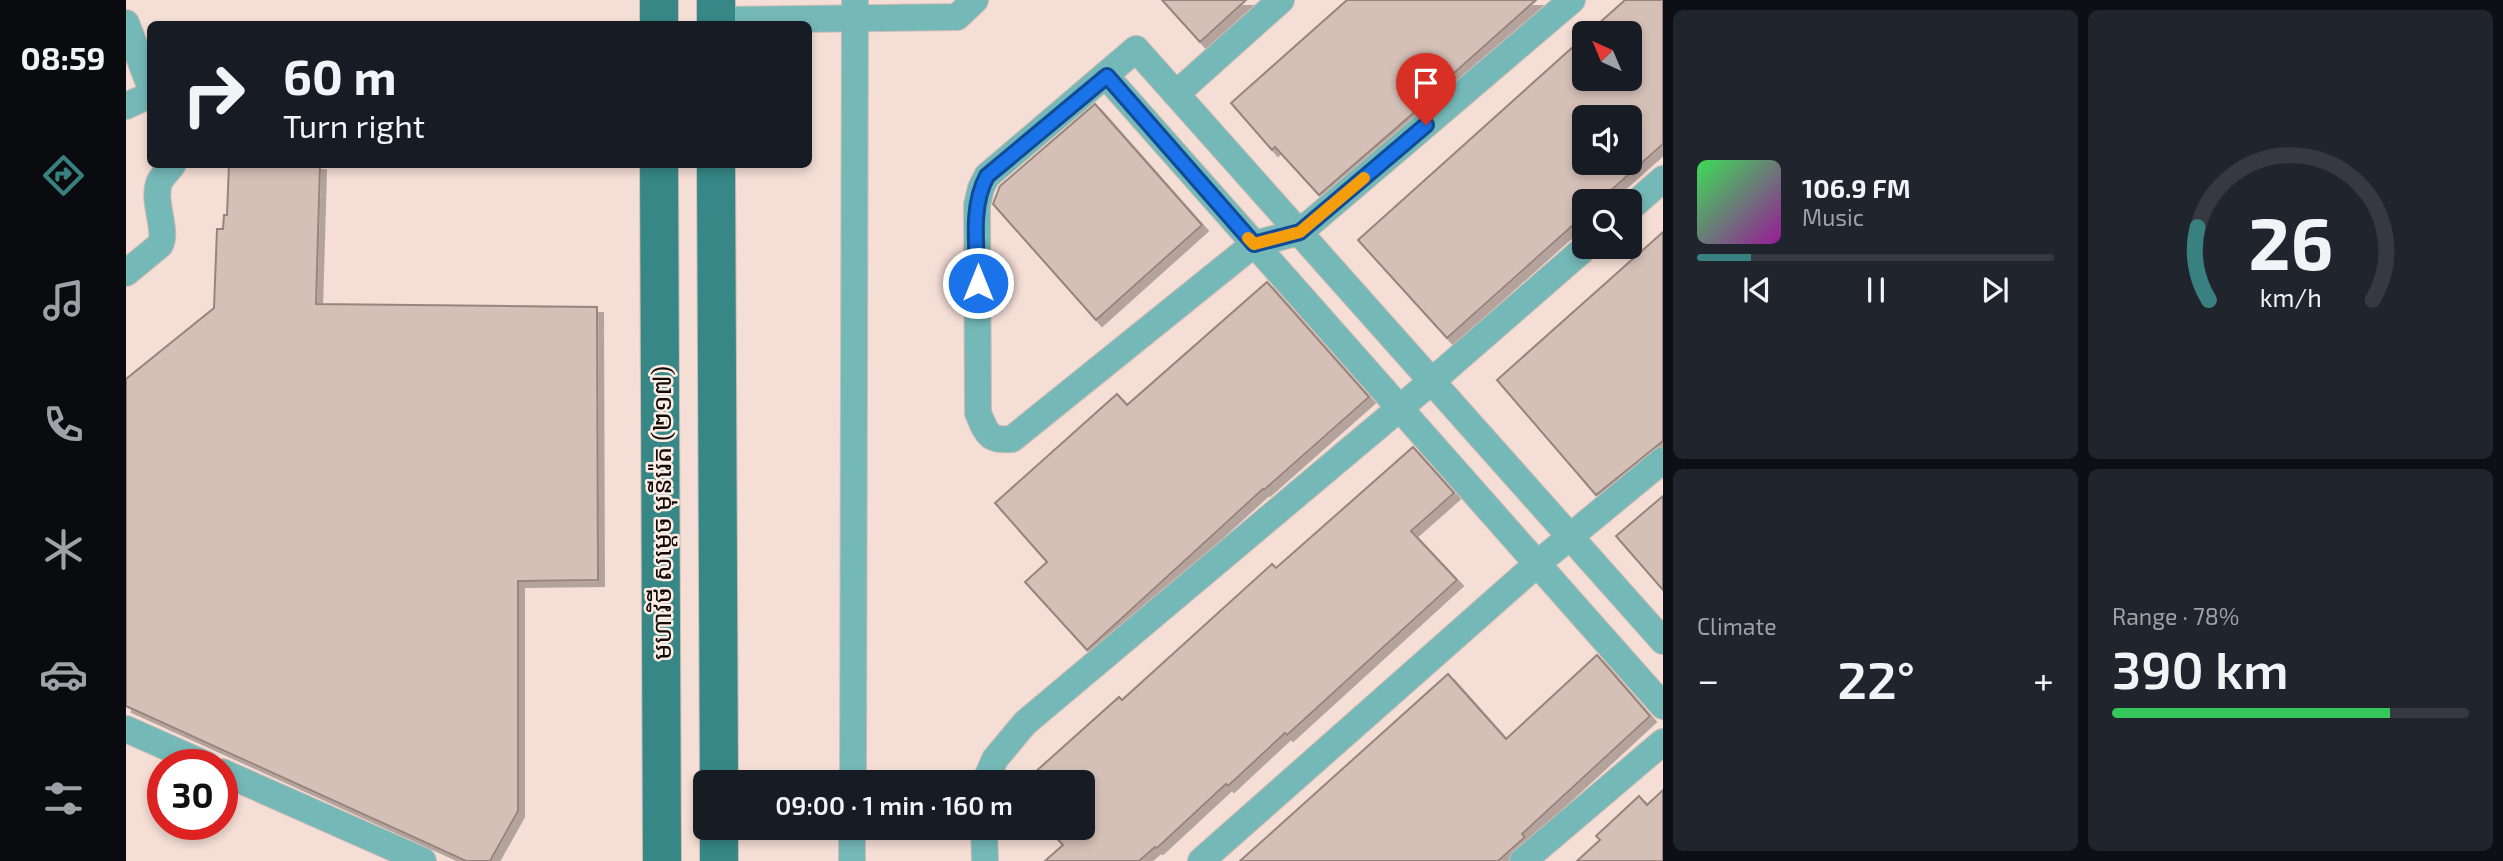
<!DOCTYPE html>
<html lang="en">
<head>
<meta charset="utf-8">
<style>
	:root { --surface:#171b24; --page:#20242c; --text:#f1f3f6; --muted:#9ea1a6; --line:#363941; --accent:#388180 }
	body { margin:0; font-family:"Exo 2","Noto Sans Khmer",sans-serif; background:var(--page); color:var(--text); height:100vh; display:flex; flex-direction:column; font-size:26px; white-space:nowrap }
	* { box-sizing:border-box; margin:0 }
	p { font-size:23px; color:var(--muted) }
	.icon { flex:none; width:38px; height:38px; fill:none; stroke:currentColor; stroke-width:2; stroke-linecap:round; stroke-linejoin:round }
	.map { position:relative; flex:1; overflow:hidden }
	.panel { display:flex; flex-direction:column; gap:10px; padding:10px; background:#0d0f14; width:840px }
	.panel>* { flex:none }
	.guide { position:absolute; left:21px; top:21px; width:665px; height:147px; border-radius:10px; box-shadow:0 4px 10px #0003; background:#171b24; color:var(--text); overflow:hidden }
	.needle { width:46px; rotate:316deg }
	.controls { position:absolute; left:1446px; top:21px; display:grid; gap:14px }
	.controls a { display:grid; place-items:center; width:70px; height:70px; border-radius:10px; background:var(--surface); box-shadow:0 4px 10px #0003; font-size:35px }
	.speed { position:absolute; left:21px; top:749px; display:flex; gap:14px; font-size:35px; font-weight:700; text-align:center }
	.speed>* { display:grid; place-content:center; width:91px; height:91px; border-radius:50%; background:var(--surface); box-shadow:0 4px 10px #0003; line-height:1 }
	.speed .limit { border:10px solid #d22; background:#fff; color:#111 }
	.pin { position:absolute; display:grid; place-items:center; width:60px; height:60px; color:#fff; margin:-72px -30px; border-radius:50% 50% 50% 0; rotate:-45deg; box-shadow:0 0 7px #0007 }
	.pin .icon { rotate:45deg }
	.me { position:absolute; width:77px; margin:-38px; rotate:0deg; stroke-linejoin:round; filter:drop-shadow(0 0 5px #0008) }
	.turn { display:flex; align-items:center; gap:24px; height:147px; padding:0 21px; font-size:32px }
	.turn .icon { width:91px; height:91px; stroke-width:2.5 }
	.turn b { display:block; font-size:49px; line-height:60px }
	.big { font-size:52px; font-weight:600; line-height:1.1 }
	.panel .widget { flex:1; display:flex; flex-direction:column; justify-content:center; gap:10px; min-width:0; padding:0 24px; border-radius:10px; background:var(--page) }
	.panel .dial { align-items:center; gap:0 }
	.dial svg { height:182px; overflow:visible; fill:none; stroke:var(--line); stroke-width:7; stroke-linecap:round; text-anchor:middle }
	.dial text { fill:var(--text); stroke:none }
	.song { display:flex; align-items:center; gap:21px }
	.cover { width:84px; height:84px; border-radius:10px; background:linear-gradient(135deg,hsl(130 70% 55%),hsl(300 70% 35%)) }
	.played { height:7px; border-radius:4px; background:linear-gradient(90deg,var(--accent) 15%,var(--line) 15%) }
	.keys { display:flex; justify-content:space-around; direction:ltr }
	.heat { display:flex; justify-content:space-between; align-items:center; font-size:38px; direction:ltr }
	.charge { height:10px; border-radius:5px; background:linear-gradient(90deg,#34c759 78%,var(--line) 0) }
	.panel .tiles { flex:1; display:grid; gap:10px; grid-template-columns:repeat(2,1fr) }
	.trip { position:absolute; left:567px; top:770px; width:402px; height:70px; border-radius:10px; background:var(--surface); box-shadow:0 4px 10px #0003; font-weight:600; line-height:70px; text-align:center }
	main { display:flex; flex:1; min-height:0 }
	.menu { display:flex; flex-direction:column; width:126px; justify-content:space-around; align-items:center; background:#090b0e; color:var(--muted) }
	.menu .icon { width:49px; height:49px }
	.menu .on { color:var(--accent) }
	.menu b { font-size:32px; color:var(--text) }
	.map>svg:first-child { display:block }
</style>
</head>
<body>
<main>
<nav class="menu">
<b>08:59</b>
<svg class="icon on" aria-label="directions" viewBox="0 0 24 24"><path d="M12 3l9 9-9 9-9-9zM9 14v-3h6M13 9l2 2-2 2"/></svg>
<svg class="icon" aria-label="music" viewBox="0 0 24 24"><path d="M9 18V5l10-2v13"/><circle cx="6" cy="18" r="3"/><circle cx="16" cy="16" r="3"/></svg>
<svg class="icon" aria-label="phone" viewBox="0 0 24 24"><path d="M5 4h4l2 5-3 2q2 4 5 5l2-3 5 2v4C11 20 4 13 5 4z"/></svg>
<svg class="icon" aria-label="climate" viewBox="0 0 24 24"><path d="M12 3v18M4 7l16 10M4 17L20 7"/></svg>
<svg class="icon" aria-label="car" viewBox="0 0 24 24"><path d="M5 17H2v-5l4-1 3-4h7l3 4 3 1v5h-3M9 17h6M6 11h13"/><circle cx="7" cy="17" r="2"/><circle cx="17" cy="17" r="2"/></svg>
<svg class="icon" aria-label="filters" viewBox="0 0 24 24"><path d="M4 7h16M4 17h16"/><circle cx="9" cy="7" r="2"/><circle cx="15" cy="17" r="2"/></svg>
</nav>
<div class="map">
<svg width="1537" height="861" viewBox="0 0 1537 861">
	<defs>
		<filter id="shadow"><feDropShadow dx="6" dy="6" stdDeviation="0" flood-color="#0004"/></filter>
	</defs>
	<rect width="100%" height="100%" fill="#f4ded5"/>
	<g fill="#d5c0b7" stroke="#98847c" stroke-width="2" fill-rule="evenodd" filter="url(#shadow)">
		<path d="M1036 0H1120L1074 42Z"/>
		<path d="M1221 0H1410L1327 74 1329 77 1193 195 1149 147 1146 150 1105 103Z"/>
		<path d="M1499 0H1537V144L1473 201H1458V215L1455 218 1321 338 1232 240 1458 37V79H1503V33H1462ZM1458 117H1503V163H1458Z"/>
		<path d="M969 104 1076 225 970 320 867 204 874 186Z"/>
		<path d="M103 164H194L190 304 471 307 472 580 392 581V811L364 861H340L0 706V379L88 308 91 229H97L98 215H101Z"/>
		<path d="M1537 232V441L1470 495 1371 380Z"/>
		<path d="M1141 282 1243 397 1138 490 1137 489 961 650 899 582 921 562 869 503 991 394 1001 405Z"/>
		<path d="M1287 447 1328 493 1285 531 1331 580 1161 735 1159 733 1102 786 1100 784 1031 848 1029 847 1013 861H919L937 845 921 828H957V782H898L993 697 996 700 1146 564 1150 568Z"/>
		<path d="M1537 496V590L1490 536Z"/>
		<path d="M1471 655 1524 716 1396 834 1399 837 1372 861H1114L1322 674 1380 739Z"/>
		<path d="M1537 790V861H1451L1474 840 1470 836 1513 796 1521 805Z"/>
	</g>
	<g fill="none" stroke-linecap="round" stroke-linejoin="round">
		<defs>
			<g id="minor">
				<path d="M1446 0 1174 232 1128 244 886 439C862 441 861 434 852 413L851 205 855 188 861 176 1010 49 1537 641"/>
				<path d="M590 20 831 17 849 0"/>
				<path d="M0 23 24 86"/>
				<path d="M980 76 1537 706"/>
				<path d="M1050 94 1155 0"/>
				<path d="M0 106 24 95"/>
				<path d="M1503 209 1537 179"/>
				<path d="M0 273 34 245C42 230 26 202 33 183 35 177 43 170 47 164"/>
				<path d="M0 729 81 765"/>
				<path d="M96 772 297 861"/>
				<path d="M727 782 729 0"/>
				<path d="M859 782 869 759 899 723 1306 381 1460 247"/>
				<path d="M858 828 859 861"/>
				<path d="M726 861V828"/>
				<path d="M1075 861 1411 564 1537 460"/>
				<path d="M1397 861 1537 742"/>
			</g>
			<g id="primary">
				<path d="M533 0V24"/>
				<path d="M590 0V24"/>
				<path d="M533 164 536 861"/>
				<path d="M590 164 593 782"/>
				<path d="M593 828V861"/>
			</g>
		</defs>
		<use href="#minor" stroke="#d0bcb4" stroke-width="28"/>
		<use href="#primary" stroke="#d0bcb4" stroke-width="40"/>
		<use href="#minor" stroke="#74b8b7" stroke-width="26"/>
		<use href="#primary" stroke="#378787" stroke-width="38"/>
	</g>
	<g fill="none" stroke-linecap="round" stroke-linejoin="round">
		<defs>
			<path id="route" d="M852 283C851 248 844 207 861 176L981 76 1128 244 1174 232 1300 125"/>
		</defs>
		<use href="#route" stroke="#114b97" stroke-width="18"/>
		<use href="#route" stroke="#1a73e8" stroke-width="12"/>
		<path stroke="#f59e0b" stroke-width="12" d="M1122 238 1128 244 1174 232 1238 178"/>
	</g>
	<g text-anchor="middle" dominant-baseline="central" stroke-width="5" stroke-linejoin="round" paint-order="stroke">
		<g font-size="26" fill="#120b08" stroke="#feede5">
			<text transform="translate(534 513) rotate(-90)">មហាវិថី សម្តេច មុនីរ៉េត (២១៧)</text>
		</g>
	</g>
</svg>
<div class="controls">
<a><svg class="needle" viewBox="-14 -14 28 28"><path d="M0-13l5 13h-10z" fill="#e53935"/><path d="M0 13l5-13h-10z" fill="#9ea1a6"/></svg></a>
<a><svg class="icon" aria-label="sound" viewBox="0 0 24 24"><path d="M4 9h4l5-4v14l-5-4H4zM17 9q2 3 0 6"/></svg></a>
<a><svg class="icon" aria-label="search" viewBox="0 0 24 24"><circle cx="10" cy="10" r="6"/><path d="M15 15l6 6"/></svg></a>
</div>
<div class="speed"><div class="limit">30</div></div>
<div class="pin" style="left:1300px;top:125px;background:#d93025"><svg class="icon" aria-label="arrive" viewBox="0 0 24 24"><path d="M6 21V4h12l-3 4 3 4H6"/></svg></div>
<svg class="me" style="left:852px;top:283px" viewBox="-20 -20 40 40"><circle r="17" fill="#1a73e8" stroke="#fff" stroke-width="3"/><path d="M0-11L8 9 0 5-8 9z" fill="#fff"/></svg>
<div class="trip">09:00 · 1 min · 160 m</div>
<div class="guide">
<div class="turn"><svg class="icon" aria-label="right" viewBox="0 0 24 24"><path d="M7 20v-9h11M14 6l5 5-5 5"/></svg><div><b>60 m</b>Turn right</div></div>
</div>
</div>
<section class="panel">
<div class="tiles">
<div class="widget">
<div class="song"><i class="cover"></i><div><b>106.9 FM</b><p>Music</p></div></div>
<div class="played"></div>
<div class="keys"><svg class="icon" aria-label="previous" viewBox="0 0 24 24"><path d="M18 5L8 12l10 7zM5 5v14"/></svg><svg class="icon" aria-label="pause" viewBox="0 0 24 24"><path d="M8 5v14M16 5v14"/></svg><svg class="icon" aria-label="next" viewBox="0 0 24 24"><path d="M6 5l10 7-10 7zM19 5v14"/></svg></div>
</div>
<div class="widget dial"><svg viewBox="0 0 100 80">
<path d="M14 69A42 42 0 1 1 86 69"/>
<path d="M14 69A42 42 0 0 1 9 37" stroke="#388180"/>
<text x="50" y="56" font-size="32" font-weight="700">26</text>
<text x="50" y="72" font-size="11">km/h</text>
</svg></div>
<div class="widget"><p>Climate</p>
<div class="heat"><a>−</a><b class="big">22°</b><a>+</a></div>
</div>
<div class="widget"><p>Range · 78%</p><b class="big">390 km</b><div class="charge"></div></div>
</div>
</section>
</main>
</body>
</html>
